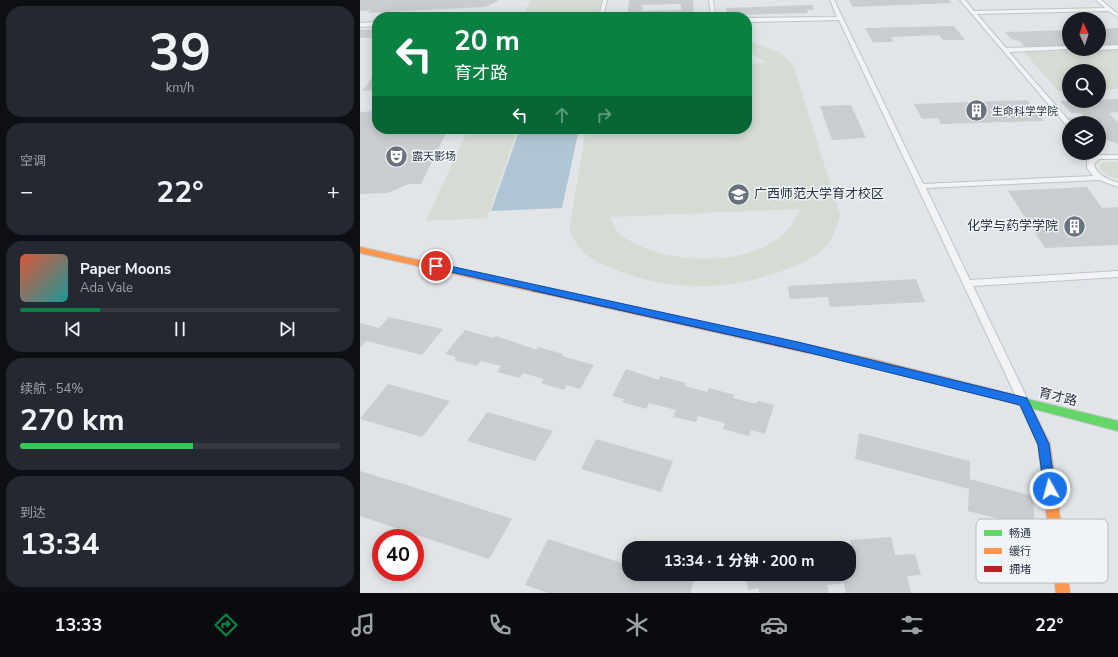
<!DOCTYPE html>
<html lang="zh">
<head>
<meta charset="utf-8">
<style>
	:root { --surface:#171b24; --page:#242831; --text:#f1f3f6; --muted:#9ea1a6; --line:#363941; --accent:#0b8043 }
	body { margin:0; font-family:"Nunito Sans","Noto Sans SC",sans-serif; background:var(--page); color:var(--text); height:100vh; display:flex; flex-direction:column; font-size:15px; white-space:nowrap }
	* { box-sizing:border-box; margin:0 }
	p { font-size:13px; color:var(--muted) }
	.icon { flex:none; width:22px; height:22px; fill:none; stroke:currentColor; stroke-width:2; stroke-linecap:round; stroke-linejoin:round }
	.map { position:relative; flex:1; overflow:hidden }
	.details { display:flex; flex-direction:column; gap:6px; padding:6px; background:#0d0f14; width:360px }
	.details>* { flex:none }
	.banner { position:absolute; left:12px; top:12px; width:380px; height:122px; border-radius:16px; box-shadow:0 2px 10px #0003; background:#0b8043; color:#fff; overflow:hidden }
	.needle { width:26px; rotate:356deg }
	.tools { position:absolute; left:702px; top:12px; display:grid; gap:8px }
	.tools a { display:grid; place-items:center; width:44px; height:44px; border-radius:50%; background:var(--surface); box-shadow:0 2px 10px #0003; font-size:20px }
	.speed { position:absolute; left:12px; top:529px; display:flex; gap:8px; font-size:20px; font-weight:700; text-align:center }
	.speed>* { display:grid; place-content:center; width:52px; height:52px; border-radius:50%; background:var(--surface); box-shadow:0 2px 10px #0003; line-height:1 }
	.speed .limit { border:6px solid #d22; background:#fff; color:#111 }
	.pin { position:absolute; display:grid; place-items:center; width:34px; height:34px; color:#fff; margin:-17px; border:2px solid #fff; border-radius:50%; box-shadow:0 1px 4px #0007 }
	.me { position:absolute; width:44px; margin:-22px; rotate:353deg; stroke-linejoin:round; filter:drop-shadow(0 0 3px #0008) }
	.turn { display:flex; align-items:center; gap:14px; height:84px; padding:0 16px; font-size:18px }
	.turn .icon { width:52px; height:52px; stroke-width:2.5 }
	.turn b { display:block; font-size:28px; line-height:34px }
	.lanes { display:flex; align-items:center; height:38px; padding:0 16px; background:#0003; justify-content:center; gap:20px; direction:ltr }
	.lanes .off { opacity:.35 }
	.big { font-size:30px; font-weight:700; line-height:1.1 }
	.details .card { flex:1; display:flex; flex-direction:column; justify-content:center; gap:6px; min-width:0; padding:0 14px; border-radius:16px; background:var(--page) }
	.details .dial { align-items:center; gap:0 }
	.dial b { font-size:52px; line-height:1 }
	.song { display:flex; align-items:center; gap:12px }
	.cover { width:48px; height:48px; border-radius:6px; background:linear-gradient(135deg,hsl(10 70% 55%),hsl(180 70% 35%)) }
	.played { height:4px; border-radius:2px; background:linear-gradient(90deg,var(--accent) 25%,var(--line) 25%) }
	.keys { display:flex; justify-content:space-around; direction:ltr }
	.heat { display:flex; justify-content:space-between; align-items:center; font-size:22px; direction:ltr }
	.charge { height:6px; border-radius:3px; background:linear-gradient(90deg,#34c759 54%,var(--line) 0) }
	.trip { position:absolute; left:262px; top:541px; width:234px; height:40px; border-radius:16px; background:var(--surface); box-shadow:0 2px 10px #0003; font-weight:700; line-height:40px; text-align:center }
	.tabs { display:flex; height:64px; justify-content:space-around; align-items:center; background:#090b0e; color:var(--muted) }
	.tabs .icon { width:28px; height:28px }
	.tabs .on { color:var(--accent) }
	.tabs b { font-size:18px; color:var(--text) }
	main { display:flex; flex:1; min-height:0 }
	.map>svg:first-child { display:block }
</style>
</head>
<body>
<main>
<section class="details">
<div class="card dial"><b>39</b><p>km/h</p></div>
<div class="card"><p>空调</p>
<div class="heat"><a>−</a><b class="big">22°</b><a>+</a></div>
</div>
<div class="card">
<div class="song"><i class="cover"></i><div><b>Paper Moons</b><p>Ada Vale</p></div></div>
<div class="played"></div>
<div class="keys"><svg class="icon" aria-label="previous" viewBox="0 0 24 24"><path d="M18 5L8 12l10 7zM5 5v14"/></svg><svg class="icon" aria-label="pause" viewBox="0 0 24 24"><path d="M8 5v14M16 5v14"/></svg><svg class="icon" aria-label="next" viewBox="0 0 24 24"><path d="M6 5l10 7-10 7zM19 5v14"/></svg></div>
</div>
<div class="card"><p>续航 · 54%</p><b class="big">270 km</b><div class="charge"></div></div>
<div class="card"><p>到达</p><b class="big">13:34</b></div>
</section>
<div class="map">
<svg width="758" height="593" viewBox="0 0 758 593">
	<rect width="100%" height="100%" fill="#e2e5e8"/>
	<g fill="#d4dcd3" fill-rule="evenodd">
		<path d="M170 0H242L238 15 163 17Z"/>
		<path d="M387 40 419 52 433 64 480 215C477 228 472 241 462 250 452 259 438 265 425 270 373 290 314 292 261 272 250 268 238 263 228 256 219 250 214 240 209 230L226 129H387V64L407 63 387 51ZM440 209C420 266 328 267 282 247 275 243 267 240 261 235 255 230 253 223 250 217Z"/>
		<path d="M758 50V89L739 90V71H709V90L698 91 664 52Z"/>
		<path d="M108 129H158L127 218 66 221Z"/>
		<path d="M748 161 758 162V179L746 175 740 169 741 164Z"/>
	</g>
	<path fill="#b0c5d4" d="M219 129 202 208 131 211 159 131Z"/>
	<g fill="#cacdd0" fill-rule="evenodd">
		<path d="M0 0H139L126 7 8 13 10 10 0 11Z"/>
		<path d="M269 0H333L334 15 267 17ZM321 4V10L282 11V5Z"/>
		<path d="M489 0H589L592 3 493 7Z"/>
		<path d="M452 5 454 10H447L448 13 374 15V12H367L366 8Z"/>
		<path d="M594 26 605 40H583L579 35 531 37 533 42H513L505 28Z"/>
		<path d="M758 28V46H739V29Z"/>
		<path d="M0 30H17V32L12 38H0Z"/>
		<path d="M709 30V47L667 49 660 41 651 39 645 32Z"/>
		<path d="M17 71V90L2 91Z"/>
		<path d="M758 99V112L749 113 758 123V144L739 137V123H714L709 118 724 117 721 113H711L700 101Z"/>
		<path d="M667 100 684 121 581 124 578 118 562 119 554 104Z"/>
		<path d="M491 105 506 138 472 140 460 106Z"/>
		<path d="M17 111V129H88L61 184H48L28 193 0 194V112Z"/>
		<path d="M727 187 742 208 758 207V245L685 248 648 191Z"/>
		<path d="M556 279 565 302 470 307 468 297 430 299 428 286Z"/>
		<path d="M29 317 83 329 62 355 6 341 0 348V323L19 328Z"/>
		<path d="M105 330 134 338 136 336 177 350 178 347 203 354 202 356 234 365 220 389 207 385 204 390 181 383 184 379 163 373 160 378 137 372 141 366 121 361 117 366 94 360 96 357 85 354Z"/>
		<path d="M266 369 299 380 300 376 326 383 325 386 347 392 349 388 375 395 373 398 396 404 398 401 414 405 405 434 391 430 389 436 363 429 365 423 338 416 336 422 313 417 316 410 289 403 286 409 262 402 264 399 252 396Z"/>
		<path d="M28 384 90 401 62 437 0 419Z"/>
		<path d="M127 412 193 431 175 461 107 441Z"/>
		<path d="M499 433 610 461V479L673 496 675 528 608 511 609 489 495 459Z"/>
		<path d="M236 439 313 461 301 492 221 469Z"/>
		<path d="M0 471 50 486 152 519 129 559 0 516Z"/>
		<path d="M531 537 535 555 555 554 561 575 547 576 551 593H486L484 583 467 585 469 593H399L398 588 388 590 386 574H489V559H493L490 540Z"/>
		<path d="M188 539 262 563 266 553 269 554V574L336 575 330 593H188L165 585Z"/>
		<path d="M449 543V548H408V547Z"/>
	</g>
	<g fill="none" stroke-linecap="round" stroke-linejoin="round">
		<defs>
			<g id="lane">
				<path d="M243 0H247L243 17H239Z"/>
				<path d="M349 0H353L355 17H351Z"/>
				<path d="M470 0H474L563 184 733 176 727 168V161L737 155H758V159H739L734 164C736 175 748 179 758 183V187L739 180 566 188 610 280 758 271V277L613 286 668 400 667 403 663 404 659 403 479 20 387 22V18L477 17Z"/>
				<path d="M600 0H605L614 11 745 8 736 0H741L758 14V17L748 11 617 14 646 48 709 46V49H711L649 52 711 123H709V127L707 126Z"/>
				<path d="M17 22V26L0 27V23Z"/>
				<path d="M758 45V49L739 50 737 49H739V46Z"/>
			</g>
			<path id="fast" d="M659 397 758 421V431L655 404 654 401 655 398Z"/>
			<g id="slow">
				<path d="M0 247 175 286 179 289 175 292 0 253Z"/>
				<path d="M448 345 512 359 667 398 690 444 710 593H696L678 444 660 405 512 367 445 352 443 349 445 346Z"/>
			</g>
			<path id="jam" d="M175 286 448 345 451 346 453 349 451 352 448 353 172 291 171 289Z"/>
		</defs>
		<use href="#lane" stroke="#c0c3c6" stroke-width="2"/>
		<use href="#fast" stroke="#c0c3c6" stroke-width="2"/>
		<use href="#slow" stroke="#c0c3c6" stroke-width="2"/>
		<use href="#jam" stroke="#c0c3c6" stroke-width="2"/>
		<use href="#lane" fill="#f2f3f4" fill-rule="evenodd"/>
		<use href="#fast" fill="#63d668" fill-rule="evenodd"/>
		<use href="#slow" fill="#ff974d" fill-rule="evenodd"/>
		<use href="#jam" fill="#b3261e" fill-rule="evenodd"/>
	</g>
	<path fill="#1a73e8" stroke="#114b97" d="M76 263 438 342 667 398 689 444 695 489 694 493 690 495 685 493 684 489 678 445 660 405 438 350 73 268V264Z"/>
	<defs>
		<symbol id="building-disc" viewBox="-11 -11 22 22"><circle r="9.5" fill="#69727c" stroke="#f0f4f7"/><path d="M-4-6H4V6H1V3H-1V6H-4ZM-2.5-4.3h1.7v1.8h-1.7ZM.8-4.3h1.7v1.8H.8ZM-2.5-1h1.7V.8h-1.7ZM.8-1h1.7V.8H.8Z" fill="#fff"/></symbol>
		<symbol id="theatre-disc" viewBox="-11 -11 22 22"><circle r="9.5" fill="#69727c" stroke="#f0f4f7"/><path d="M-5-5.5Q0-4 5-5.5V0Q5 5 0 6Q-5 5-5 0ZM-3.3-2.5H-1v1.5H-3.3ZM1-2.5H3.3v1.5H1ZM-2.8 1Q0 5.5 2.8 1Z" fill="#fff"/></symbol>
		<symbol id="university-disc" viewBox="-11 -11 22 22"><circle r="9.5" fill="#69727c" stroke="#f0f4f7"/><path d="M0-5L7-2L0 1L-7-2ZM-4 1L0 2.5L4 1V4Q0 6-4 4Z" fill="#fff"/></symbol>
	</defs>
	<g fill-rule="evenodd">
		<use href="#building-disc" x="604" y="98" width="25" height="25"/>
		<use href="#theatre-disc" x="24" y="144" width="25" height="25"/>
		<use href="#university-disc" x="366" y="182" width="25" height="25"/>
		<use href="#building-disc" x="702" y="214" width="25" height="25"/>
	</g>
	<g text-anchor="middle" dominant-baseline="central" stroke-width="3" stroke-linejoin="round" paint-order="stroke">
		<g font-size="11" fill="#283442" stroke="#f0f4f7" text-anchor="start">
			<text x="632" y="111">生命科学学院</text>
			<text x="52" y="156">露天影场</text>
		</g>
		<g font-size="13" fill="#283442" stroke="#f0f4f7" text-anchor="start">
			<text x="394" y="194">广西师范大学育才校区</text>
			<text x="698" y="226" text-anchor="end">化学与药学学院</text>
		</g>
		<g font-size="13" fill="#283442" stroke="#f0f4f7">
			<text transform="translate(698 397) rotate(14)">育才路</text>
		</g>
	</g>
	<rect x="616" y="519" width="132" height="64" rx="6" fill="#f0f4f7" stroke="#b4bac1" stroke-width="1"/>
	<rect x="624" y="530" width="18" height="6" fill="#63d668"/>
	<rect x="624" y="548" width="18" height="6" fill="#ff974d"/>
	<rect x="624" y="566" width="18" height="6" fill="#b3261e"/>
	<g font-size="11" fill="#283442">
		<text x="649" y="537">畅通</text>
		<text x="649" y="555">缓行</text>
		<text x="649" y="573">拥堵</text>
	</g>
</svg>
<div class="tools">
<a><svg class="needle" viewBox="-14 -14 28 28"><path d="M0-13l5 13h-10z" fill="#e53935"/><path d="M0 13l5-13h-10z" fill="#9ea1a6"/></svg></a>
<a><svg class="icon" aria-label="search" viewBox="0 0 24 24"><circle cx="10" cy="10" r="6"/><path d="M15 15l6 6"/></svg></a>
<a><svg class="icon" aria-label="layers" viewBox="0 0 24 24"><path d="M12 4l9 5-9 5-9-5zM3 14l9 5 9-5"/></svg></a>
</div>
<div class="speed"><div class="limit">40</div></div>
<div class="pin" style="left:76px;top:266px;background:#d93025"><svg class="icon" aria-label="arrive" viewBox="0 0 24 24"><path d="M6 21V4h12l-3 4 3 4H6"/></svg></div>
<svg class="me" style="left:690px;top:489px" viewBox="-20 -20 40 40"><circle r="17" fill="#1a73e8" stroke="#fff" stroke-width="3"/><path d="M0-11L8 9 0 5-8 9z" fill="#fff"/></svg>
<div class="trip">13:34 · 1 分钟 · 200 m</div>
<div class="banner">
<div class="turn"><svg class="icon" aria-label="left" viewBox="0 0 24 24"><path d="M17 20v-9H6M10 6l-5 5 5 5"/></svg><div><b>20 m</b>育才路</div></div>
<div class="lanes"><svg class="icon" aria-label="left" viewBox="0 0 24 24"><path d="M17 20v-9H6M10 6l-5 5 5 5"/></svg><svg class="icon off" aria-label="ahead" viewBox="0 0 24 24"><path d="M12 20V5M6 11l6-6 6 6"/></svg><svg class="icon off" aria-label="right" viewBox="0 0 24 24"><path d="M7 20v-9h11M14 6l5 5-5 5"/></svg></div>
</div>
</div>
</main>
<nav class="tabs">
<b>13:33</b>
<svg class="icon on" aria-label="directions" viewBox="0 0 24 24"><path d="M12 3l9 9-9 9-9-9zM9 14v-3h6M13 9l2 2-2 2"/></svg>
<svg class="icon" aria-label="music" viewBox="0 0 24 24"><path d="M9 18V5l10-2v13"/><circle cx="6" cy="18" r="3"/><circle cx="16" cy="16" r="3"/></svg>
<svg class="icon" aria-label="phone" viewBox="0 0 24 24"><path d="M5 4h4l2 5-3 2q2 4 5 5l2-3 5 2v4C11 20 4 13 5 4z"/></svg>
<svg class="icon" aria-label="climate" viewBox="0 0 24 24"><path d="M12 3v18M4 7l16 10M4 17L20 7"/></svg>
<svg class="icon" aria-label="car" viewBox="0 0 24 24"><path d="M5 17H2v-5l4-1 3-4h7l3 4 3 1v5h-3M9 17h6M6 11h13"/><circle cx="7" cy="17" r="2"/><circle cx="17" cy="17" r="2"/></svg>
<svg class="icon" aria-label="filters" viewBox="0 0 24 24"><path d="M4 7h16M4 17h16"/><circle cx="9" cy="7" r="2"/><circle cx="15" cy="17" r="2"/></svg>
<b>22°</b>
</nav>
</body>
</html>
